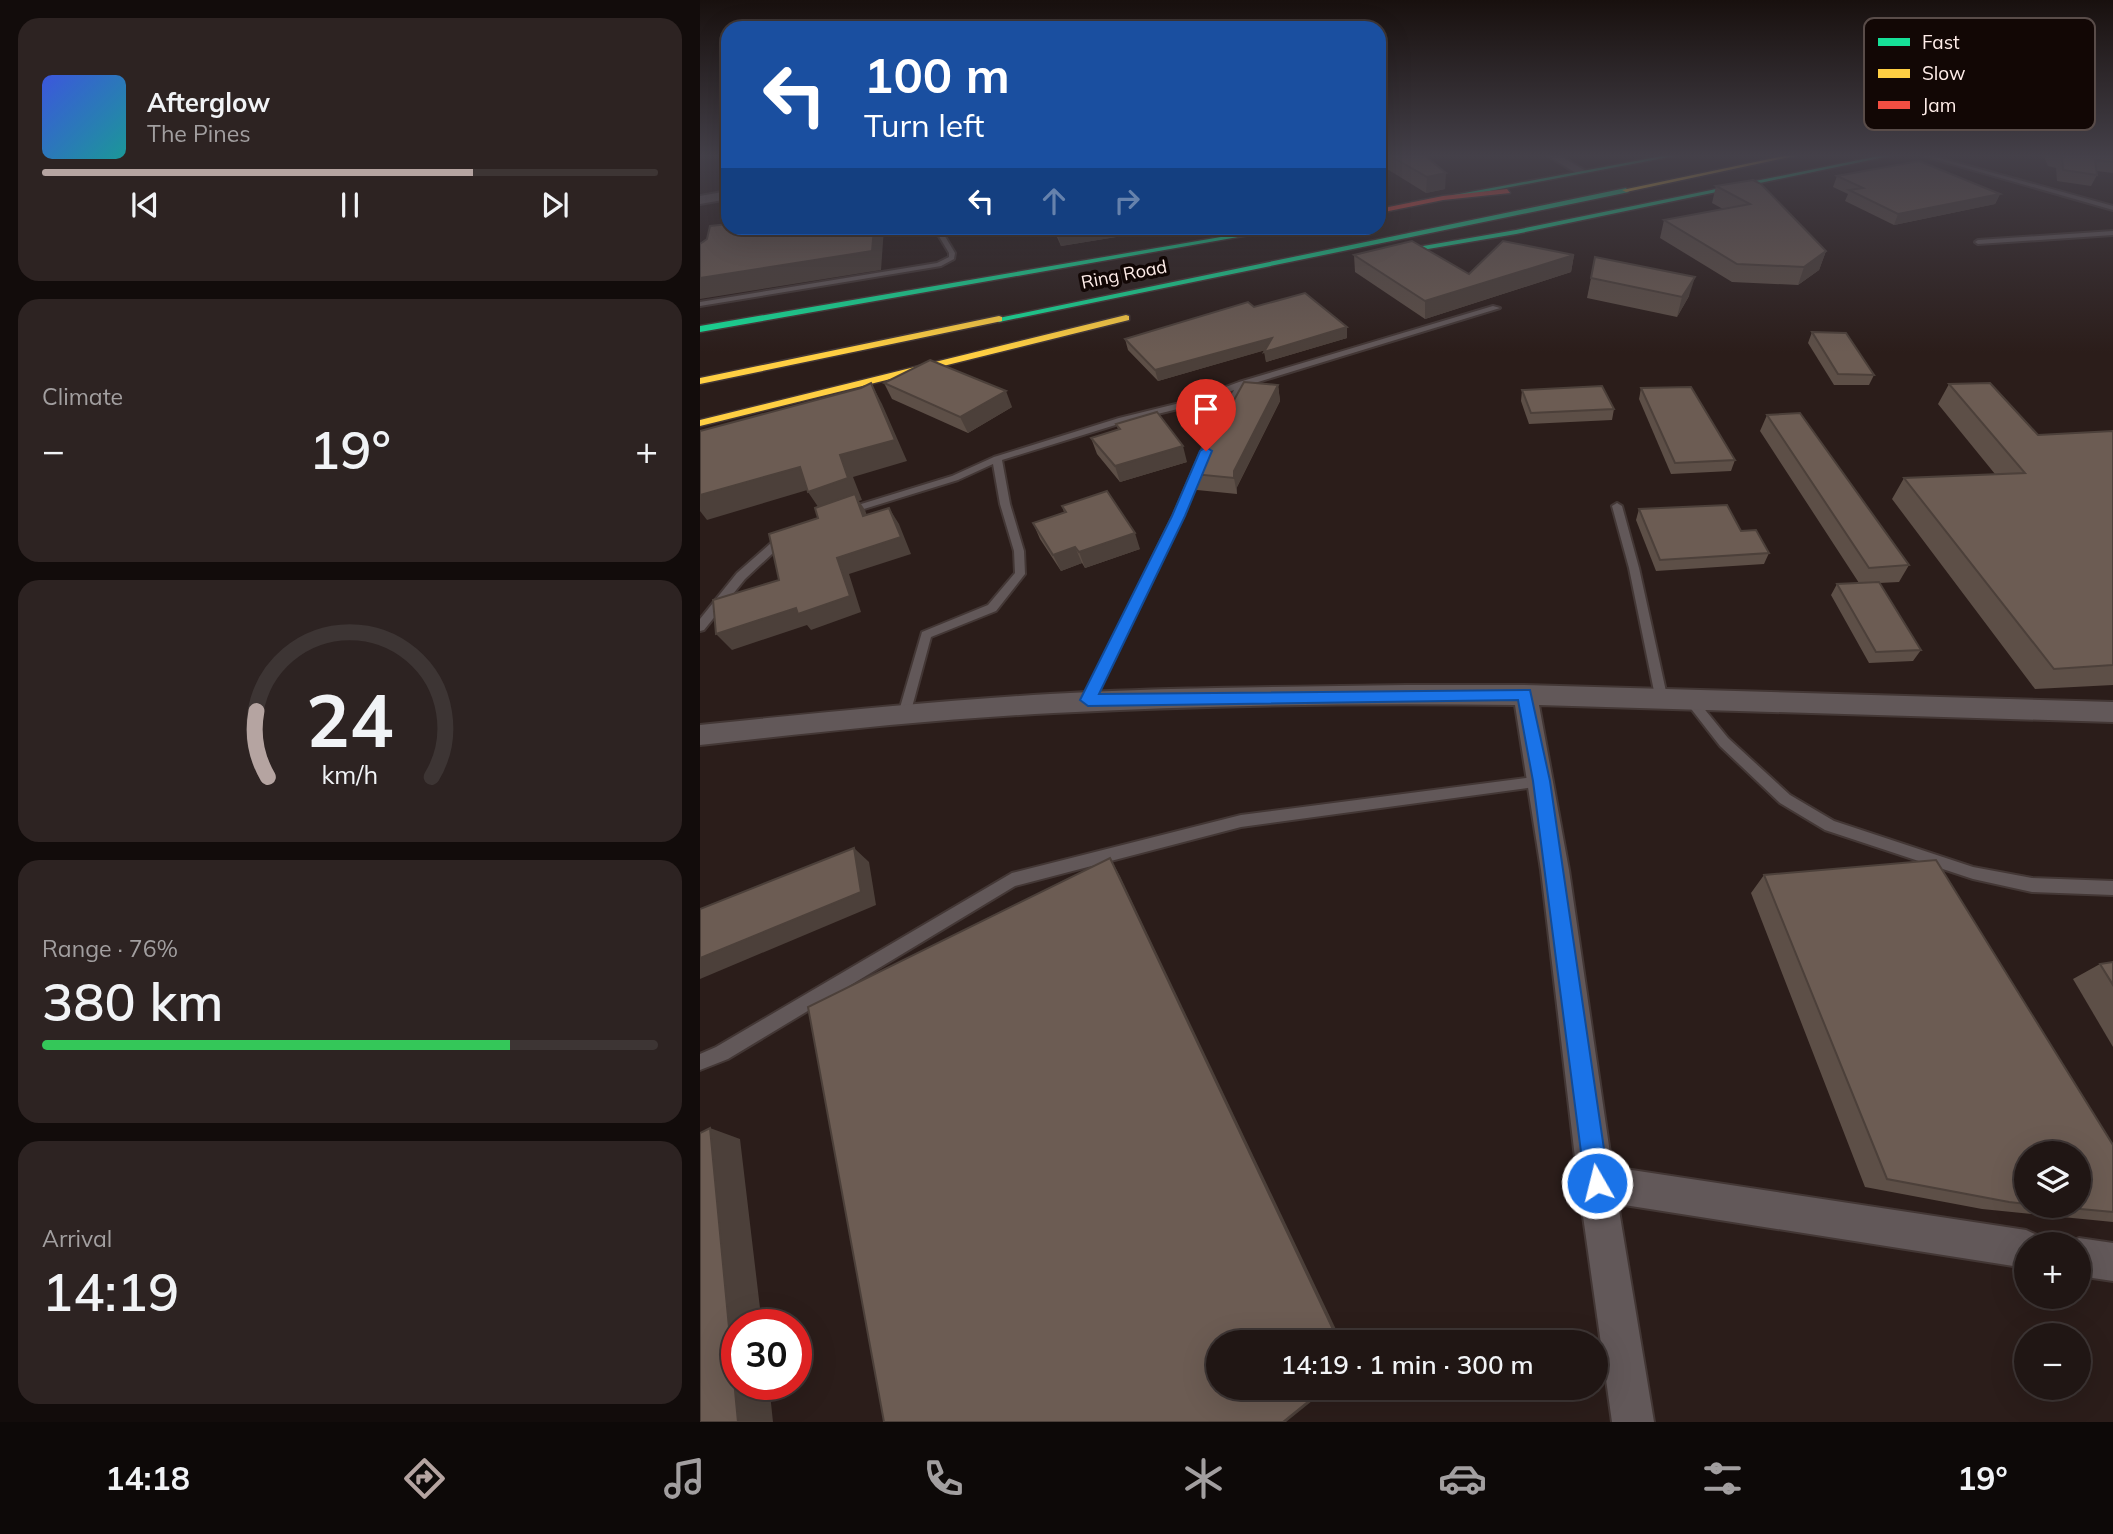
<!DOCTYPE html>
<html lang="en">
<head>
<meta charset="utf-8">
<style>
	:root { --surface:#201614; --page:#2d2322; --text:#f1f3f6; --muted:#a29fa0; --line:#3d3534; --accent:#b5a4a1 }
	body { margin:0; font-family:Mulish,sans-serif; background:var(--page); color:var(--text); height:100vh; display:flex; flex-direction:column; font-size:26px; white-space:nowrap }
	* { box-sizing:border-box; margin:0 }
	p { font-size:23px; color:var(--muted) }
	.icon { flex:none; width:38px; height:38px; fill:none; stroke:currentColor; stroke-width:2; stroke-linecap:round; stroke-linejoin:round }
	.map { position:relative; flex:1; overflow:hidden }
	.details { display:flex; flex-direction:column; gap:18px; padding:18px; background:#120c0b; width:700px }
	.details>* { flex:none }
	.banner { position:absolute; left:21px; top:21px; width:665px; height:214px; border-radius:21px; box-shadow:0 7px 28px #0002,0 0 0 2px var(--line); background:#1a4fa0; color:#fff; overflow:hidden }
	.controls { position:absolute; left:1314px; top:1141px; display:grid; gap:14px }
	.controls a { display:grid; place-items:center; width:77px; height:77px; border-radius:50%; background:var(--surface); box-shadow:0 7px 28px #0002,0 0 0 2px var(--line); font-size:35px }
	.speed { position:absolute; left:21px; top:1309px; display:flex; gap:14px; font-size:35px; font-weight:700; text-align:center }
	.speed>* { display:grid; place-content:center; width:91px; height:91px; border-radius:50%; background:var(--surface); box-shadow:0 7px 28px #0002,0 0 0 2px var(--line); line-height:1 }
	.speed .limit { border:10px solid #d22; background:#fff; color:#111 }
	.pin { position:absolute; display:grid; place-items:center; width:60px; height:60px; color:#fff; margin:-72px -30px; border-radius:50% 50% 50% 0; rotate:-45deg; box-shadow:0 0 7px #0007 }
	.pin .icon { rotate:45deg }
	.me { position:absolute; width:77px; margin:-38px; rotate:352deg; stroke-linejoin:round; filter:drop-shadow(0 0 5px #0008) }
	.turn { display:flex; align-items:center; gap:24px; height:147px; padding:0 28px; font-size:32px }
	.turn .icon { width:91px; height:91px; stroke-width:2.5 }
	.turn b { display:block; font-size:49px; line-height:60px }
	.lanes { display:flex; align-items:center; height:66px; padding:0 28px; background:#0003; justify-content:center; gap:35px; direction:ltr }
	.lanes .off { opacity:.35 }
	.big { font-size:52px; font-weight:600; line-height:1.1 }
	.details .tile { flex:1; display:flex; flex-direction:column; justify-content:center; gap:10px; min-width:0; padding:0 24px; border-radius:21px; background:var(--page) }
	.details .dial { align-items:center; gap:0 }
	.dial svg { height:182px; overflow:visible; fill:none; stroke:var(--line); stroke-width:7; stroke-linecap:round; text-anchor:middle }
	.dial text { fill:var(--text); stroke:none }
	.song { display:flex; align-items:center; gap:21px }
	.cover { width:84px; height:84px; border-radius:10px; background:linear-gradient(135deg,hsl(230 70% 55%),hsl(180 70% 35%)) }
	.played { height:7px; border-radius:4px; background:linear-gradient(90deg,var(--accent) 70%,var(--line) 70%) }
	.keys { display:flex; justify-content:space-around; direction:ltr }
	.heat { display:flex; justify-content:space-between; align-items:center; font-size:38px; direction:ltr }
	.charge { height:10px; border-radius:5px; background:linear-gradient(90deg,#34c759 76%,var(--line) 0) }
	.trip { position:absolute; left:506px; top:1330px; width:402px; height:70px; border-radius:35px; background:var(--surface); box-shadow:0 7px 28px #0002,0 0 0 2px var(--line); font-weight:600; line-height:70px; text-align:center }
	.dock { display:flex; height:112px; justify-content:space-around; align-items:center; background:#0d0908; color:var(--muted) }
	.dock .icon { width:49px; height:49px }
	.dock .on { color:var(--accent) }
	.dock b { font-size:32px; color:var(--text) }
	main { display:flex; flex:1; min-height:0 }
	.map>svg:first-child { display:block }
</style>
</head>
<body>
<main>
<section class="details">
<div class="tile">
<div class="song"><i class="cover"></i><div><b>Afterglow</b><p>The Pines</p></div></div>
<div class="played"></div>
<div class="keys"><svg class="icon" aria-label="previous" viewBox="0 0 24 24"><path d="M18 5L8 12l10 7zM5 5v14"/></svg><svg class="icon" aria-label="pause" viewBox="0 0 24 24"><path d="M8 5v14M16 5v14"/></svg><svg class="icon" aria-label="next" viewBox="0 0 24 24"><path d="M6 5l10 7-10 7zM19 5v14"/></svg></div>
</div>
<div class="tile"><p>Climate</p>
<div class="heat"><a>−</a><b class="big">19°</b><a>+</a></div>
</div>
<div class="tile dial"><svg viewBox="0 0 100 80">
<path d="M14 69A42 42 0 1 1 86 69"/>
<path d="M14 69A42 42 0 0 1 9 40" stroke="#b5a4a1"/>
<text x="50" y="56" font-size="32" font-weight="700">24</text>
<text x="50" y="72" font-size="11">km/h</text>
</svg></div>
<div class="tile"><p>Range · 76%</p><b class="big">380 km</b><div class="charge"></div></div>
<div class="tile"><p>Arrival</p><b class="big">14:19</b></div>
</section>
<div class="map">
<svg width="1413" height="1422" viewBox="0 0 1413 1422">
	<rect width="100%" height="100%" fill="#2b1d1a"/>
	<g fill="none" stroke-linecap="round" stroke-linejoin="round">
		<defs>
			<g id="lane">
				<path d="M1217 154H1225L1413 206V210Z"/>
				<path d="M234 228H240L255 253 254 259 241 266 0 306V302L237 263 249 257V253Z"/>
				<path d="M1413 231V235L1278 244 1275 242 1278 240Z"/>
				<path d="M793 306 800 308 545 386 519 429 483 516 394 700 388 705 382 700 473 516 511 429 534 390 494 405 425 422 302 460 310 504 324 551 325 574 296 611 231 637 211 711 209 714H201L199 711 222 632 288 605 315 573 314 551 300 504 293 464 258 480 151 513H145V509L252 476 294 457 419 418 488 401 539 382Z"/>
				<path d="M917 503 922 506 939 568 967 696 961 701 955 696 929 568 912 506Z"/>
				<path d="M83 535 87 536V540L45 579 4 630 0 631V619L37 573 79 536Z"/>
				<path d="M989 693 993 695 1028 738 1090 795 1134 821 1273 867 1332 878 1413 881V895L1332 892 1273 879 1125 830 1080 803 1020 746 985 701 983 698Z"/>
				<path d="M842 776 847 777 849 781 847 785 842 786 541 827 315 886 28 1059 0 1070V1054L16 1047 312 873 541 815Z"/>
			</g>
			<g id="street">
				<path d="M845 154H857L886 171 876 173Z"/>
				<path d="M28 191V199L0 204V196Z"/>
				<path d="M706 685H825L1413 702V722L839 705 869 870 912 1167 1326 1230 1339 1236 1343 1244H1326V1268L918 1204 954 1422H912L876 1166 841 870 815 705C661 703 507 705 354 713 235 719 118 732 0 745V725C116 713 233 701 350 694 468 687 587 687 706 685Z"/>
				<path d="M1379 1238 1413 1243V1281L1379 1276V1244H1365Z"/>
			</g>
			<g id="fast">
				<path d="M973 154H985L758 197 754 195Z"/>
				<path d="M1188 154H1199L816 234 681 257 677 254 816 230Z"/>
				<path d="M926 188 929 192 299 322 294 319Z"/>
				<path d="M574 228H589L0 332V326Z"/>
			</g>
			<g id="slow">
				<path d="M1093 154H1104L926 192 922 190Z"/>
				<path d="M426 315 429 316V320L0 426V420Z"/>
				<path d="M299 316 302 317V321L0 384V378Z"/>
			</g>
			<path id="jam" d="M807 189 810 193 743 200 679 213V209L743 196Z"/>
		</defs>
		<use href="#lane" stroke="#433735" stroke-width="4"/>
		<use href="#street" stroke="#433735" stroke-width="4"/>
		<use href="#fast" stroke="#433735" stroke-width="3"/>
		<use href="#slow" stroke="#433735" stroke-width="3"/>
		<use href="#jam" stroke="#433735" stroke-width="3"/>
		<use href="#lane" fill="#625859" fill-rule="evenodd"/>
		<use href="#street" fill="#625859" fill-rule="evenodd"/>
		<use href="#fast" fill="#16e098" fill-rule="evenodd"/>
		<use href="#slow" fill="#ffcf43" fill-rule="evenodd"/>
		<use href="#jam" fill="#f24e42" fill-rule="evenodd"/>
	</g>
	<g fill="#5d4f47" fill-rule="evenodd">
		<path d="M679 154H723L745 189 726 193 679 164Z"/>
		<path d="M1343 154H1413V173L1397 171V175L1391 186 1357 181 1356 168 1348 166Z"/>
		<path d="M1137 176 1300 194 1295 204 1194 225 1145 201 1148 194 1133 187Z"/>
		<path d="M1053 180 1126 251 1119 270 1098 285 1032 282 960 238 964 220 1023 209 1012 203 1016 186Z"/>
		<path d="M353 228H471L361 246Z"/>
		<path d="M654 255 769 274 874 255 871 272 725 319 655 272Z"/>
		<path d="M891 278 989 296 977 317 887 298Z"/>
		<path d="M554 307 647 338 566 362 565 350 458 381 428 350 425 339Z"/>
		<path d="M1112 332 1174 375 1169 385H1134L1108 343Z"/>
		<path d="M184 383 312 407 268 433 192 399Z"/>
		<path d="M1249 384 1338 435 1413 431V685L1335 689 1192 499 1204 478 1295 474 1238 404Z"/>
		<path d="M578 385 580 401 537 487V494L497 490 493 474Z"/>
		<path d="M941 388 1035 460 1031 471 971 474 939 399Z"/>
		<path d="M822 390 914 409 912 420 829 424 821 401Z"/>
		<path d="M1067 415 1209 565 1199 582 1179 583 1221 650 1213 661 1169 663 1131 595 1137 584 1159 583 1060 431Z"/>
		<path d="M416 424 487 462 420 482 397 454 391 438 418 429Z"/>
		<path d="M362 506 440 549 385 568 382 563 361 571 340 539 333 523 364 512Z"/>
		<path d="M939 509 1041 531 1069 553 1064 564 956 571 936 520Z"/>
		<path d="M1064 875 1413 1145V1222L1282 1209 1165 1187 1051 893ZM1326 1153 1379 1206H1326Z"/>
		<path d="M1413 962V1047L1373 979 1400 964Z"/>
	</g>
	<g fill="#4c403a">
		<path d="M746 173 745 189 726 193 727 177Z"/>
		<path d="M1300 194 1295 204 1194 225 1198 214Z"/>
		<path d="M174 228H184L181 270 0 299V278Z"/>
		<path d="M369 228H471L361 246 356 230Z"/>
		<path d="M1126 251 1119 270 1098 285 1104 267Z"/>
		<path d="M874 255 871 272 725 319V301Z"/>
		<path d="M995 277 989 296 977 317 982 297Z"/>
		<path d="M647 327V338L566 362 564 352Z"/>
		<path d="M572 338 573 348 458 381 455 370Z"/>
		<path d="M171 383 182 404 207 461 153 477 162 500 159 501 165 510 173 532 123 514 108 492 140 455Z"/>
		<path d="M578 385 580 401 537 487V494L534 478V471Z"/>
		<path d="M306 391 312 407 268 433 260 417Z"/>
		<path d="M483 446 487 462 420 482 415 466Z"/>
		<path d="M100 467 114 488 7 520 0 511V495Z"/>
		<path d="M189 508 199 524 211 554 149 574 161 612 111 630 107 625 32 650 16 634 137 558Z"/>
		<path d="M435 533 440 549 385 568 379 552Z"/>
		<path d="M375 547 382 563 361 571 353 555Z"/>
		<path d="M154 848 169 862 176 905 0 979V958Z"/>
		<path d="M410 858 420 876 642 1342H639Z"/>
		<path d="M10 1128 40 1139 62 1325H37V1384H69L73 1422H38Z"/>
		<path d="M625 1388H628L586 1422H583Z"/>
	</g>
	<g fill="#6c5c53" stroke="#4c403a" stroke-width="2">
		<path d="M687 154H723L746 173 727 177Z"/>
		<path d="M1352 154H1413V162L1395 160 1397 175 1363 170 1362 157 1353 156Z"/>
		<path d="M1219 161 1300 194 1198 214 1149 190 1163 188 1137 176Z"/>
		<path d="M1053 180 1061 184 1126 251 1104 267 1037 264 964 220 1050 204 1016 186Z"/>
		<path d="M28 224V228H174L172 251 0 278V244L7 239 10 226Z"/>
		<path d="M712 241 769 274 803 241 874 255 725 301 654 255Z"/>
		<path d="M895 257 995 277 982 297 891 278Z"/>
		<path d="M605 293 647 327 564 352 572 338 455 370 425 339 548 302 554 307Z"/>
		<path d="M1112 332 1146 333 1174 375 1138 374Z"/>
		<path d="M230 360 306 391 260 417 184 383Z"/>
		<path d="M544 382 578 385 534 471V478L493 474Z"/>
		<path d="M171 383 195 440 140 455 148 478 108 492 100 467 0 495V431L161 388Z"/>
		<path d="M1290 383 1338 435 1413 431V665L1354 669 1204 478 1325 473 1249 384Z"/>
		<path d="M902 386 914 409 831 413 822 390Z"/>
		<path d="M991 387 1035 460 975 463 941 388Z"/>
		<path d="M457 412 483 446 415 466 391 438 420 429 416 424Z"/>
		<path d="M1100 413 1209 565 1169 568 1067 415Z"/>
		<path d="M407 491 435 533 379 552 375 547 353 555 333 523 366 512 362 506Z"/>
		<path d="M155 494 163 516 189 508 201 537 137 558 150 596 98 614 96 608 16 634 13 600 79 580 69 534 118 518 115 508Z"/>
		<path d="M1027 505 1041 531 1056 530 1069 553 960 560 939 509Z"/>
		<path d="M1179 582 1221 650 1176 652 1137 584Z"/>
		<path d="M154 848 161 892 0 958V909Z"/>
		<path d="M410 858 639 1342H518V1388H625L583 1422H184L108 1007Z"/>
		<path d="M1236 860 1413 1145V1212L1348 1206H1379V1153H1326V1204L1309 1202 1187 1179 1064 875Z"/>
		<path d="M1413 962V985L1400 964Z"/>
		<path d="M10 1128 38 1422H0V1133Z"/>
	</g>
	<linearGradient id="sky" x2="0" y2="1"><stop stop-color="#18100e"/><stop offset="0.44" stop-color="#444049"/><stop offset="1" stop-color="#444049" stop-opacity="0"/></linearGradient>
	<rect width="1413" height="353" fill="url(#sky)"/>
	<path fill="#1a73e8" stroke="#114b97" stroke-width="2" d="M506 447 512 451 485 516 399 694 830 690 850 781 909 1183 905 1191 897 1195 889 1191 885 1183 833 781 818 700 388 706 380 700 472 516 500 451Z"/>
	<g text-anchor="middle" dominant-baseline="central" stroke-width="7" stroke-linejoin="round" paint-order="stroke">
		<g font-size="18" fill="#ffede9" stroke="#120705">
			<text transform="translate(424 274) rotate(-11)">Ring Road</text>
		</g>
	</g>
	<rect x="1164" y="18" width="231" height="112" rx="10" fill="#120705" stroke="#594c49" stroke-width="2"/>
	<rect x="1178" y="38" width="32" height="8" fill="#16e098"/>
	<rect x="1178" y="69" width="32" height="9" fill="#ffcf43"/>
	<rect x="1178" y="101" width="32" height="8" fill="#f24e42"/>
	<g font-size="19" fill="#ffede9">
		<text x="1222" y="49">Fast</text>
		<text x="1222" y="80">Slow</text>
		<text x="1222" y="112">Jam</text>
	</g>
</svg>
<div class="controls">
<a><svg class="icon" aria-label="layers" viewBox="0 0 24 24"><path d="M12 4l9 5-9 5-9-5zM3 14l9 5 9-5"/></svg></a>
<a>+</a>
<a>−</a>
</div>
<div class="speed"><div class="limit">30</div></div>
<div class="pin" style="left:506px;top:451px;background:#d93025"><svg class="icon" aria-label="arrive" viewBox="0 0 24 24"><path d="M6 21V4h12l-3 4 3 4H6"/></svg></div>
<svg class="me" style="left:897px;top:1183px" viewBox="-20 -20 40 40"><circle r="17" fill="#1a73e8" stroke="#fff" stroke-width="3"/><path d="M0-11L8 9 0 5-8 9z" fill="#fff"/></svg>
<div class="trip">14:19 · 1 min · 300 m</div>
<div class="banner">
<div class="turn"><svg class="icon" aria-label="left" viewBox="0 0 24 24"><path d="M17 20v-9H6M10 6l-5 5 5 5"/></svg><div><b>100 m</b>Turn left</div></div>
<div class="lanes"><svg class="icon" aria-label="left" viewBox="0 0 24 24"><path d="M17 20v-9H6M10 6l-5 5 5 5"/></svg><svg class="icon off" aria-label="ahead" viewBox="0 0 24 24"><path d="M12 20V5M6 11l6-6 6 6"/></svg><svg class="icon off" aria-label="right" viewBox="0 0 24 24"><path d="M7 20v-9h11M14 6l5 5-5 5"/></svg></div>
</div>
</div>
</main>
<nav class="dock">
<b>14:18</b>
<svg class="icon on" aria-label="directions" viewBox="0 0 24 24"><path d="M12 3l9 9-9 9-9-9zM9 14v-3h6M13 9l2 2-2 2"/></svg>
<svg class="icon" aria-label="music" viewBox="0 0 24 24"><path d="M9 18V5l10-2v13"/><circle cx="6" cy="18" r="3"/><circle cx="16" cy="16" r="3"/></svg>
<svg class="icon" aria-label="phone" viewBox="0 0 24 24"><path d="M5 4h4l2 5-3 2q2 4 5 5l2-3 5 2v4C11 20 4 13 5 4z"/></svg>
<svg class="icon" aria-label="climate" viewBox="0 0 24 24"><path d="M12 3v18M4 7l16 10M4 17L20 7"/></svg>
<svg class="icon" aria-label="car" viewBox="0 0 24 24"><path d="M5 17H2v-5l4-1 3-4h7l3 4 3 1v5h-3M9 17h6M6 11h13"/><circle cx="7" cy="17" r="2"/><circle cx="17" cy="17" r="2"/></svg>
<svg class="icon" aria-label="filters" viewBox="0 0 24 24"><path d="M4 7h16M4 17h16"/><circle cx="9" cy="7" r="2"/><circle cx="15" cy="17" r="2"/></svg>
<b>19°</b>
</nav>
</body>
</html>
